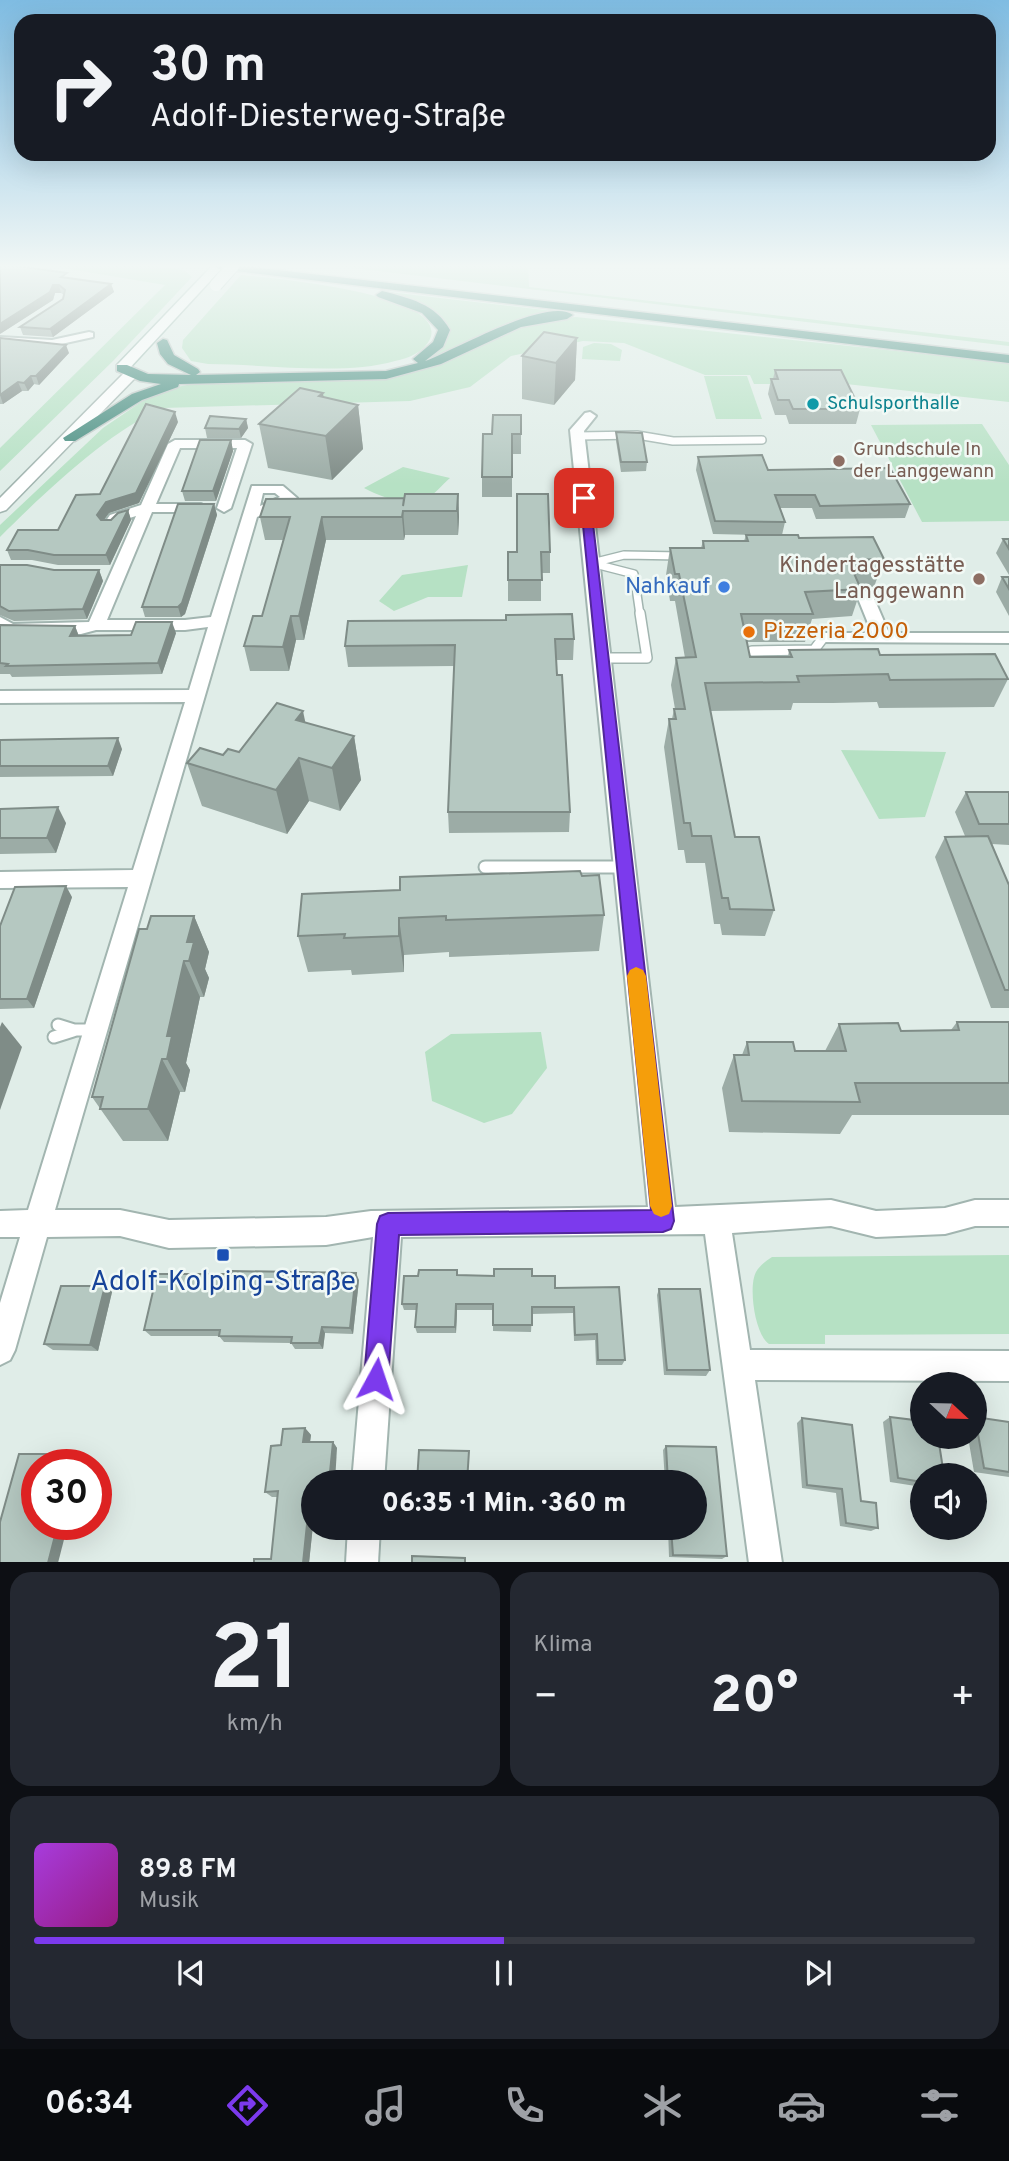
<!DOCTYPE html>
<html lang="de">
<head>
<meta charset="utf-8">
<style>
	:root { --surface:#171b24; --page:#242831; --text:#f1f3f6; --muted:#9ea1a6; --line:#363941; --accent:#7c3aed }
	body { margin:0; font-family:Overpass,sans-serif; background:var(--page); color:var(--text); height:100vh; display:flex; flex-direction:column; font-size:26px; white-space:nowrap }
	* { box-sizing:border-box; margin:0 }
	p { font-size:23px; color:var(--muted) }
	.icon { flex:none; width:38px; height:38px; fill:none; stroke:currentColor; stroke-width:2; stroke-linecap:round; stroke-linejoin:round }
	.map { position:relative; height:1562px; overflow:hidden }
	.drawer { display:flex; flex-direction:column; gap:10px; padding:10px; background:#0d0f14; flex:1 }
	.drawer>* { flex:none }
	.guide { position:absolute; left:14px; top:14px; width:982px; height:147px; border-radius:21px; box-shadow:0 7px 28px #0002; background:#171b24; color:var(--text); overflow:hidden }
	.needle { width:46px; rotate:112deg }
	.fabs { position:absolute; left:910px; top:1372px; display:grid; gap:14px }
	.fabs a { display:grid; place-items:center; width:77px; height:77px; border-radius:50%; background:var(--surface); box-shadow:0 7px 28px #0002; font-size:35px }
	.speed { position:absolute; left:21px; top:1449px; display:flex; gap:14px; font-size:35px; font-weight:700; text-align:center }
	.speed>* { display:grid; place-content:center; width:91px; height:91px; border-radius:50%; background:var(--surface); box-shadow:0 7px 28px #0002; line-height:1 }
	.speed .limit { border:10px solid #d22; background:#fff; color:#111 }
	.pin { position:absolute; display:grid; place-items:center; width:60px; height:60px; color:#fff; margin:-30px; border-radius:14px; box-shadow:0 4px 10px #0006 }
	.me { position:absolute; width:77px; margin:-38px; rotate:5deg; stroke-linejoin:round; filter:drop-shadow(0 0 5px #0008) }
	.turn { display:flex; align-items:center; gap:24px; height:147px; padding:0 21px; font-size:32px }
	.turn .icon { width:91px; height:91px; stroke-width:2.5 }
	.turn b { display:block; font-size:49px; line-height:60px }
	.big { font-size:52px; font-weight:800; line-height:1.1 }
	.drawer .tile { flex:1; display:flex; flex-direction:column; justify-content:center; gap:10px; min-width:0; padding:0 24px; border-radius:21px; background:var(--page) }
	.drawer .dial { align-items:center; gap:0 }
	.dial b { font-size:91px; line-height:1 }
	.song { display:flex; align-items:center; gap:21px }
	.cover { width:84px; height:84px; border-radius:10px; background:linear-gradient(135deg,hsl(280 70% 55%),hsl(310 70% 35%)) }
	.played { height:7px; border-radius:4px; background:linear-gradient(90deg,var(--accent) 50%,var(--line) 50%) }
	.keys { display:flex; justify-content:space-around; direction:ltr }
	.heat { display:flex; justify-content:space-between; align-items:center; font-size:38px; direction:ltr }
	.drawer .tiles { flex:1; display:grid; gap:10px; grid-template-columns:1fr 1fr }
	.tile:last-child { grid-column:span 2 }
	.trip { position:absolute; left:301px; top:1470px; width:406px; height:70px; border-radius:35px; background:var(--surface); box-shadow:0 7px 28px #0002; font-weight:800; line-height:70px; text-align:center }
	.tabs { display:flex; height:112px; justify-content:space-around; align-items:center; background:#090b0e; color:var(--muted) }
	.tabs .icon { width:49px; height:49px }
	.tabs .on { color:var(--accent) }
	.tabs b { font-size:32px; color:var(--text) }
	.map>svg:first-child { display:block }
</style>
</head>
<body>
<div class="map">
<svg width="1009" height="1563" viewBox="0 0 1009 1563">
	<rect width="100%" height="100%" fill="#e0ede8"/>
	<g fill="#b6e1c4">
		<path d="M51 266H149L184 270 192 277 113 361 0 471V448L165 285Z"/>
		<path d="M336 266H528L529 287 1009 342V346Z"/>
		<path d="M241 275C268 278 450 293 430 339 424 352 409 358 395 361 344 376 264 364 208 364L191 361 182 348 183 340Z"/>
		<path d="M388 292 563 312C515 324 471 357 421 358L443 336 434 315 378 294Z"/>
		<path d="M576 317 1009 363V402L846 384H754L750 375H705L624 343 583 341 511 356 470 387 410 401 163 408C109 431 43 494 0 537V525L103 428 147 398 167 389 202 382 393 376 444 361 498 333 545 320Z"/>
		<path d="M594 343 611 344 622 350 620 361 582 359 583 347Z"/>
		<path d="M704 376H747L762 419H716Z"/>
		<path d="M982 424 1009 465V521L922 522 871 425Z"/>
		<path d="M403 467 450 478C442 485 433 496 424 500 406 508 380 496 364 488Z"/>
		<path d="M468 565 462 597H428L394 611 379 601 402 575Z"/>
		<path d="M841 750 946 752 925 817 879 819Z"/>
		<path d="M541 1032 547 1068 512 1114 484 1123 432 1101 425 1052 451 1034Z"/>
		<path d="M1009 1255V1334L825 1335V1344H769C755 1335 748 1287 756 1272 760 1265 766 1261 772 1257Z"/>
	</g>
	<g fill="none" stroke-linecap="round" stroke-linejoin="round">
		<defs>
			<g id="service-far2">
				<path d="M578 436 637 435 673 441 762 440"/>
				<path d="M592 563 624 555 681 556"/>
				<path d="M595 564 634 574 640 615"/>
			</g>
			<g id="service-far1">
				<path d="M752 651 814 650 823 638"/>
				<path d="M602 658H647L640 613"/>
			</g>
			<g id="service">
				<path d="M485 867H624"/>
				<path d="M58 1025 74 1030H96"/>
				<path d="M54 1037 73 1031"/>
			</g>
			<g id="minor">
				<path d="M89 332 93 333V337L52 346 0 343V337L52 340Z"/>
				<path d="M590 412 596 416 584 431 675 1207 831 1200 876 1211 945 1208 975 1200H1009V1226H975L945 1234 876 1237 831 1226 732 1233 750 1350 1009 1351V1381L755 1380 782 1563H749L705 1234 401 1237 384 1482H352L373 1237 326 1245 169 1248 120 1236 47 1237 15 1350 10 1360 0 1365V1303L20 1237H0V1211L28 1210 128 887 0 888V872L133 870 185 702 0 703V691L189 690 208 627 185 630H96L81 634H9L0 630V617L13 624 89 622 136 516 120 521 115 528H105L103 525 110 515 141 505 168 444 175 440H245L252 444 231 508 224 512 217 508 237 448H180L156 504H201L208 508 201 512H152L107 620H185L211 617 252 486H283L297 498 257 517 55 1210H120L169 1220 326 1217 371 1211 648 1207 570 430 585 413ZM263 493H275L280 497 260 506Z"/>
				<path d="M865 591 873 596 889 633H1009V643L817 642 815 638 817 634 823 633H872L857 596Z"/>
				<path d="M348 1528H380L378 1563H346Z"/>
			</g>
			<path id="tertiary" d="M131 370 138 374 136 377 6 510 0 512V498L126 371Z"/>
			<path id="secondary" d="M212 266H224L127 371H117V365Z"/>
			<g id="trunk">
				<path d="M214 266H244L1009 355V363L219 269Z"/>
				<path d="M382 291C409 298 436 304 450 330L443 347 425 361C453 351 548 296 573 315L567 319 521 327 441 364 386 379 179 384 178 387 142 400 75 441H65L63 438 132 394 161 384 140 381 117 371V365H127L148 374 191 375 168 364 160 354 157 343 163 339 167 340 174 355 198 369 200 372 196 375 386 371 418 363 413 359 433 342 438 330 422 313 378 297 376 295Z"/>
			</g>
		</defs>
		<use href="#service-far2" stroke="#a2b5b0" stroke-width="10"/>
		<use href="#service-far1" stroke="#a2b5b0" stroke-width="12"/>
		<use href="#service" stroke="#a2b5b0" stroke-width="15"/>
		<use href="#minor" stroke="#a2b5b0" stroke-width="4"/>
		<use href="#tertiary" stroke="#a2b5b0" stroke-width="3"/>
		<use href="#secondary" stroke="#9dbab1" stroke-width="3"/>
		<use href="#trunk" stroke="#c0c9c7" stroke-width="3"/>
		<use href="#service-far2" stroke="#fff" stroke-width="7"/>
		<use href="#service-far1" stroke="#fff" stroke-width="9"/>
		<use href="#service" stroke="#fff" stroke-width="11"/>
		<use href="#minor" fill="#fff" fill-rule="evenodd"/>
		<use href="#tertiary" fill="#fff" fill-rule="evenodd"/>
		<use href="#secondary" fill="#fff" fill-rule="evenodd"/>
		<use href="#trunk" fill="#448b7e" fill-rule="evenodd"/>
		<defs>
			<path id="secondary-bridge" d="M216 285 233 266"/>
		</defs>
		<use href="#secondary-bridge" stroke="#9dbab1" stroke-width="14" stroke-linecap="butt"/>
		<use href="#secondary-bridge" stroke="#fff" stroke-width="12"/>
	</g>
	<g fill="#9caca6">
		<path d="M68 278 111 284 114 292 53 337 23 335 20 327 63 299 64 295 61 293H55L53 300 0 334Z"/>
		<path d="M0 338 69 353 39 385 34 384 28 391H22L3 404H0Z"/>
		<path d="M577 338 575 380 554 405 522 399V356Z"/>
		<path d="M775 370 860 409 856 424H789L786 415H775L768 394 771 379H773Z"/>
		<path d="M323 397 358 405 363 449 332 480 268 468 259 424Z"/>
		<path d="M521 415V454H512V497H482V477L492 434Z"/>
		<path d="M246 419 248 428 241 438H207L205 428Z"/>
		<path d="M178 422 139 503 109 513 104 520H111L128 510 131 520 110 565H58L32 560H11L7 550 58 530 100 494Z"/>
		<path d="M616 432 647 462 646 471 621 472 616 441Z"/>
		<path d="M231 440 233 451 216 501H185L182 491Z"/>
		<path d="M698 457 768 470 910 504 905 518 816 519 812 508H780L785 522 782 535 884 559 874 587H860L861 589 852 616 812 619 805 642H747L750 657H788L789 650 880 655 1008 679 994 707 879 708 877 702 833 703H793L791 710 710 711 735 837 774 910 765 936 722 935 720 924H714L705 863H686L684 850H678L664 747 669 719H672L674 709H675L671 685 676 658H685L675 601H670L666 575 670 548H701L703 541H744L746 535H756L713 534 696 470Z"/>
		<path d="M458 494 459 517 458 535H405L404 540H326L304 640H296L289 671H250L244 646 262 616 283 540H265L260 517Z"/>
		<path d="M214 504 217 515 185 614 181 617H145L142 607Z"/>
		<path d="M1003 539H1009V575L996 553Z"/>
		<path d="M508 552H550V573H541V601H508Z"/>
		<path d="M0 565 54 570H99L103 581 87 619 14 621 0 615Z"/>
		<path d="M1002 577H1009V616L996 592Z"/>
		<path d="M0 625 75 626 79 636 131 635 176 633 162 674 12 677 10 674H0Z"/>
		<path d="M574 639 573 660H556L570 812 569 832 449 833 448 812 454 666 348 667 345 646Z"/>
		<path d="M306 723 354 736 361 780 340 811 309 801 287 834 202 806 187 763 239 752Z"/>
		<path d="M0 740 122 749 113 776 0 777Z"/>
		<path d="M966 792H1009V845L992 844 1009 885V1008H991L935 857 945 837 965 836 955 812Z"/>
		<path d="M0 809 66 823 56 853 0 854Z"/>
		<path d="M302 894 604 915 599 951 449 957V952L404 955V972L352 975 351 970 308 972 298 936Z"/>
		<path d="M72 897 34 1008 0 1009V926Z"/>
		<path d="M194 916 209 952 205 969 209 978 204 997H200L186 1063 190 1070 185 1092H180L168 1141H123L92 1097 147 929Z"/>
		<path d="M957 1022H1009V1115H852L840 1134 729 1132 722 1088 734 1055H742L747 1042 795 1051H825L839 1024 901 1031 951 1030Z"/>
		<path d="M457 1270 458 1275 494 1276H532L555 1288 625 1360 622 1365H596L595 1340 574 1341 573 1313 532 1314 531 1332 493 1331V1310H457L456 1333H417L415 1327 416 1310H404L402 1304 418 1276Z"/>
		<path d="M359 1280 353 1334 325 1333 323 1349H295L291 1343 224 1342 219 1336H151L144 1330Z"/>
		<path d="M105 1286 112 1292 98 1351 53 1350 44 1344Z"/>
		<path d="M659 1289 710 1370 706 1376 664 1375 657 1295Z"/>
		<path d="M890 1417 922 1475V1487L890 1482 883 1422Z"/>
		<path d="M975 1417 1009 1422V1477L974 1472 968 1437H975Z"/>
		<path d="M802 1418 861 1501 878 1528 871 1531 840 1526 836 1493 802 1488 797 1423Z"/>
		<path d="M305 1428 311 1435 310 1442H333L337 1448 313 1482V1525L309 1563 271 1559 278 1497H272L265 1492 281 1445Z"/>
		<path d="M666 1446 716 1447 727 1556 722 1559 669 1557 668 1528H695V1482H665L663 1450Z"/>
	</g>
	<g fill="#7f8c87">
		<path d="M111 284 114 292 53 337 50 329Z"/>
		<path d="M53 285H59L61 293H55L53 300 0 334V324Z"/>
		<path d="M577 338 575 380 554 405 556 363Z"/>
		<path d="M66 345 69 353 39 385 36 376Z"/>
		<path d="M31 376 34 384 28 391 24 383Z"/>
		<path d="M18 382 22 391 3 404 0 395Z"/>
		<path d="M323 393 329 433 358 405 363 449 332 480 319 396Z"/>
		<path d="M175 412 178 422 139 503 109 513 100 525 97 515Z"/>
		<path d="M246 419 248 428 241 438 239 429Z"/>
		<path d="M231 440 233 451 216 501 213 491Z"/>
		<path d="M458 494 459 517 458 535 457 511Z"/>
		<path d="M214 504 217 515 185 614 181 617 178 607Z"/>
		<path d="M128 510 131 520 110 565 106 555Z"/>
		<path d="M403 511 405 535 404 540 402 517Z"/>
		<path d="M322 517 326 540 304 640 299 616Z"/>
		<path d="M99 570 103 581 87 619 83 609Z"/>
		<path d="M291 616 296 640 289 671 283 647Z"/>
		<path d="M172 622 176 633 162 674 158 663Z"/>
		<path d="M75 626 79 637 70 636Z"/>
		<path d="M303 711 312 754 296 720Z"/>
		<path d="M354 736 361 780 340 811 332 768Z"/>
		<path d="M118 738 122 749 113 776 108 766Z"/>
		<path d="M299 758 309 801 287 834 276 790Z"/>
		<path d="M58 807 66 823 56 853 47 838Z"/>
		<path d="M66 886 72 897 34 1008 27 999Z"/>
		<path d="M194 916 209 952 205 969 209 978 204 997 189 961 187 942Z"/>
		<path d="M399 918 404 955V972L399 936Z"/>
		<path d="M184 961 200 997 186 1063 190 1070 185 1092 167 1059V1036Z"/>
		<path d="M2 1022 22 1047 0 1110V1027Z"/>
		<path d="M162 1059 180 1092 168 1141 148 1109Z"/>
		<path d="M356 1273 359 1280 353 1334 350 1328Z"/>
		<path d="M105 1286 112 1292 98 1351 90 1345Z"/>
		<path d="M456 1304 457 1310 456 1333 455 1327Z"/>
		<path d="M322 1327 325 1333 323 1349 319 1343Z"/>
		<path d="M305 1428 311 1435 309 1449 303 1442Z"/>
		<path d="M333 1442 337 1448 335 1482H329Z"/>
		<path d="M75 1454 84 1458 82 1465H73Z"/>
		<path d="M309 1505 313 1509V1525L309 1563H303Z"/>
		<path d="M58 1524H68L58 1563H48Z"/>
	</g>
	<g fill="#b5c8c1" stroke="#7f8c87" stroke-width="2">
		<path d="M0 266H16L67 273 61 277 111 284 50 329 20 327 63 299 65 290 59 285H53L50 292 0 324Z"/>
		<path d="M544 332 577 338 556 363 522 356Z"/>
		<path d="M0 338 66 345 36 376H31L24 383 18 382 0 395Z"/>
		<path d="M775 370H841L860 409H793L789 400H778L771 379H778Z"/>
		<path d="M300 388 323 393 319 396 358 405 326 436 259 424Z"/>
		<path d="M146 404 175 412 136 493 106 502 97 515 101 520H111L118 513 128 510 106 555H54L28 550H7L18 530H58L76 495 100 494Z"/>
		<path d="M493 415H521V434H512V477H482L483 434H492Z"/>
		<path d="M210 416 246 419 239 429 205 428Z"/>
		<path d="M616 432 642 433 647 462H621Z"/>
		<path d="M200 440H231L213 491H182Z"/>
		<path d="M762 455 768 470 890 468 910 504 820 506 815 495H775L785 522 715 521 698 457Z"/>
		<path d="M405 494H458L457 511H403L402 517H322L299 616H291L283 647 244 646 253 616H262L290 517H260L266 499 404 498 403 506Z"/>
		<path d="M517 494H548L550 552H541L542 580H508V552H517Z"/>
		<path d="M178 504H214L182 603 178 607H142Z"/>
		<path d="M746 535H798L799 538 873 537 884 559 848 560 861 589 805 592 813 614H741L750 657H792L789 650 878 649 880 655 995 654 1008 679 890 680 888 674 843 675 797 676 799 682 705 683 735 837H759L774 910 730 909 728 898H722L711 836H692L690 823H684L669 719H676L674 709H685L676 658 696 657 679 574H675L670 548H704L703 541H748Z"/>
		<path d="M1003 539H1009V549Z"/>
		<path d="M0 565H27L54 570H99L83 609 9 611 0 606Z"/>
		<path d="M1002 577H1009V589Z"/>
		<path d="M572 614 574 639H555L557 675H562L570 812H448L455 645 345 646 348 621 506 620V615Z"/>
		<path d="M136 622H172L158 663 6 666 8 664 0 663V625L75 626 70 636 131 635Z"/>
		<path d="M277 703 303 711 296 720 354 736 332 768 299 758 276 790 187 763 200 748 223 755 228 749 239 752Z"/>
		<path d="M118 738 108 766H0V740Z"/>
		<path d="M966 792H1009V824H979Z"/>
		<path d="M58 807 47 838H0V809Z"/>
		<path d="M988 836 1009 885V990H1005L945 837Z"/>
		<path d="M580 871 582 876 599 875 604 915 446 920V916L399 918V936L344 938 345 934 298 936 302 894 400 890V877Z"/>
		<path d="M66 886 27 999H0V926L15 887Z"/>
		<path d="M151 916H194L187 942H194L189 961H184L167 1036H172L167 1059H162L148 1109H100L103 1097H92L139 929H147Z"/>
		<path d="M957 1022H1009V1083H855L860 1102 742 1101 734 1055H749L747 1042H793L795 1051H846L839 1024 898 1023 901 1031 959 1030Z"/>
		<path d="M494 1269H532V1276H555V1288L619 1287 625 1360H598L597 1334 575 1335 574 1307H532V1325H493V1304H456L455 1327H415L417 1304H402L404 1276H418L419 1270H457V1275L494 1276Z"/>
		<path d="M232 1271 356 1273 350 1328 322 1327 319 1343H291L292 1337 219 1336 220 1330H144L157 1274H231Z"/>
		<path d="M61 1286H105L90 1345 44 1344Z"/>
		<path d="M659 1289H700L710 1370H667Z"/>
		<path d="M890 1417 922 1421V1437H938L944 1475H922V1482L898 1478Z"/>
		<path d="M975 1417 1009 1422V1472L984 1468Z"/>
		<path d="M802 1418 852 1425 861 1501 876 1503 878 1528 846 1523 842 1489 807 1485Z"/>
		<path d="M305 1428 303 1442H333L329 1482H313V1505H309L303 1563H254V1559H271L278 1491 265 1492 271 1446 281 1445 283 1429Z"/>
		<path d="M666 1446 716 1447 727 1556 673 1555 671 1528H695V1482H668Z"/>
		<path d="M419 1450 469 1451 467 1482H417Z"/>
		<path d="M19 1454H75L73 1465H37V1524H58L48 1563H0V1522Z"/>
		<path d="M412 1556 465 1558V1563H412Z"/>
	</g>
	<linearGradient id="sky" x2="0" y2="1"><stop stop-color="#7fbce2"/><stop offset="0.55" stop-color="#f1f7f5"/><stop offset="1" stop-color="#f1f7f5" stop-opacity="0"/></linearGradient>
	<rect width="1009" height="484" fill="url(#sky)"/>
	<path fill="#7c3aed" stroke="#51269a" stroke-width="2" d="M580 495 590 498 674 1221 671 1229 663 1232 399 1235 388 1379 385 1388 376 1391 367 1388 364 1379 377 1224 380 1216 388 1213 651 1210Z"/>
	<path fill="#f59e0b" d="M636 967 643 970 646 976 672 1206 669 1214 661 1217 654 1214 650 1206 627 976 630 970Z"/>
	<circle fill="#0f9aa8" stroke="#f1f9f5" stroke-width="2.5" cx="813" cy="404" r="7"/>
	<g fill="#8d6e63" stroke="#f1f9f5" stroke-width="2.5">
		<circle cx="839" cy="461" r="7"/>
		<circle cx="979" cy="579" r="7"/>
	</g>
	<circle fill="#3f7fe0" stroke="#f1f9f5" stroke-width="2.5" cx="724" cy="587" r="7"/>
	<circle fill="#e8710a" stroke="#f1f9f5" stroke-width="2.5" cx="749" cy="632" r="7"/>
	<rect fill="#1a4fb4" stroke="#f1f9f5" stroke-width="2.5" x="216" y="1248" width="14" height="14" rx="3.5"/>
	<g text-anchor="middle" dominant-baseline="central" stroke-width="5" stroke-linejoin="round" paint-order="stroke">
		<g font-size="19" fill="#0d838f" stroke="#f1f9f5" text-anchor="start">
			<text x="827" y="404">Schulsporthalle</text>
		</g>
		<g font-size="19" fill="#785e54" stroke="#f1f9f5" text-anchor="start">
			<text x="853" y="450">Grundschule In<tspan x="853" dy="22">der Langgewann</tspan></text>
		</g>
		<g font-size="23" fill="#785e54" stroke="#f1f9f5" text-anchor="end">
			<text x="965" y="566">Kindertagesstätte<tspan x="965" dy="26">Langgewann</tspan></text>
		</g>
		<g font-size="23" fill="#366cbe" stroke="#f1f9f5" text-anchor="end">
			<text x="710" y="587">Nahkauf</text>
		</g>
		<g font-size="23" fill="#c56008" stroke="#f1f9f5" text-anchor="start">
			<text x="763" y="632">Pizzeria 2000</text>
		</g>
		<g font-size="28" fill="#164399" stroke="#f1f9f5">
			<text x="223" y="1283">Adolf-Kolping-Straße</text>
		</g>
	</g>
</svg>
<div class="fabs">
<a><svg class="needle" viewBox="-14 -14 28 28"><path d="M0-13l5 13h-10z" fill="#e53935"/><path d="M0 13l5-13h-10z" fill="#9ea1a6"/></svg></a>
<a><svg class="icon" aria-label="sound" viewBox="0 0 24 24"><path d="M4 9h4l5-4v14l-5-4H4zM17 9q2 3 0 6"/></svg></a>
</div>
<div class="speed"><div class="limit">30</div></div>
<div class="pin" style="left:584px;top:498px;background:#d93025"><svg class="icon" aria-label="arrive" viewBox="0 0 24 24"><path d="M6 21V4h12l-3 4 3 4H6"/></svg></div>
<svg class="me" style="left:376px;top:1379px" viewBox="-20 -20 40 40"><path d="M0-17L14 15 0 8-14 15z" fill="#7c3aed" stroke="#fff" stroke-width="4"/></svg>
<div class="trip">06:35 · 1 Min. · 360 m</div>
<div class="guide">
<div class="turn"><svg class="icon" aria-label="right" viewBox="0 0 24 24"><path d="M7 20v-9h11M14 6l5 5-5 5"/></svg><div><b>30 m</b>Adolf-Diesterweg-Straße</div></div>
</div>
</div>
<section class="drawer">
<div class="tiles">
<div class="tile dial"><b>21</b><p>km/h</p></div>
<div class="tile"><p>Klima</p>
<div class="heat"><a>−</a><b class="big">20°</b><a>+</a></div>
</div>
<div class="tile">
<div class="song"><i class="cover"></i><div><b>89.8 FM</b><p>Musik</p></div></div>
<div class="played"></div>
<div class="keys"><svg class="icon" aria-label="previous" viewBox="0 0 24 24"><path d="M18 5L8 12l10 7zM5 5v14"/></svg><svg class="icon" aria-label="pause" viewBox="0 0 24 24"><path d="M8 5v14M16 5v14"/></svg><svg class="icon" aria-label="next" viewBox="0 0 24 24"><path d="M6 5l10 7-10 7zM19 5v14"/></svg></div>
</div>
</div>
</section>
<nav class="tabs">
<b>06:34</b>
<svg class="icon on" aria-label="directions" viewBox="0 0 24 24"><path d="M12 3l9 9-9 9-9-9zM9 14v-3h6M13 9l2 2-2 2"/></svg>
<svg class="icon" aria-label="music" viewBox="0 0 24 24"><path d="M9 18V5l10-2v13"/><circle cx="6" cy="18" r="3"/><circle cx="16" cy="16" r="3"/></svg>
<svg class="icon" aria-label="phone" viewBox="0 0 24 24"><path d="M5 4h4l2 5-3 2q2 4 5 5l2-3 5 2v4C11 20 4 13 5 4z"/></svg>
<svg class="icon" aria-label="climate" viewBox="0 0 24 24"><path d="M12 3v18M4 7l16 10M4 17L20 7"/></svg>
<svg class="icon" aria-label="car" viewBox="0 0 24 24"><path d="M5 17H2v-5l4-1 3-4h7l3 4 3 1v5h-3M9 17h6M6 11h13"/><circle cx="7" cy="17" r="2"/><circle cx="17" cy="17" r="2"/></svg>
<svg class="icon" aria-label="filters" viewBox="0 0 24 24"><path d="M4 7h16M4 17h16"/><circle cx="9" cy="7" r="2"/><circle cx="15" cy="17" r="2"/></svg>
</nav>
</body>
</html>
